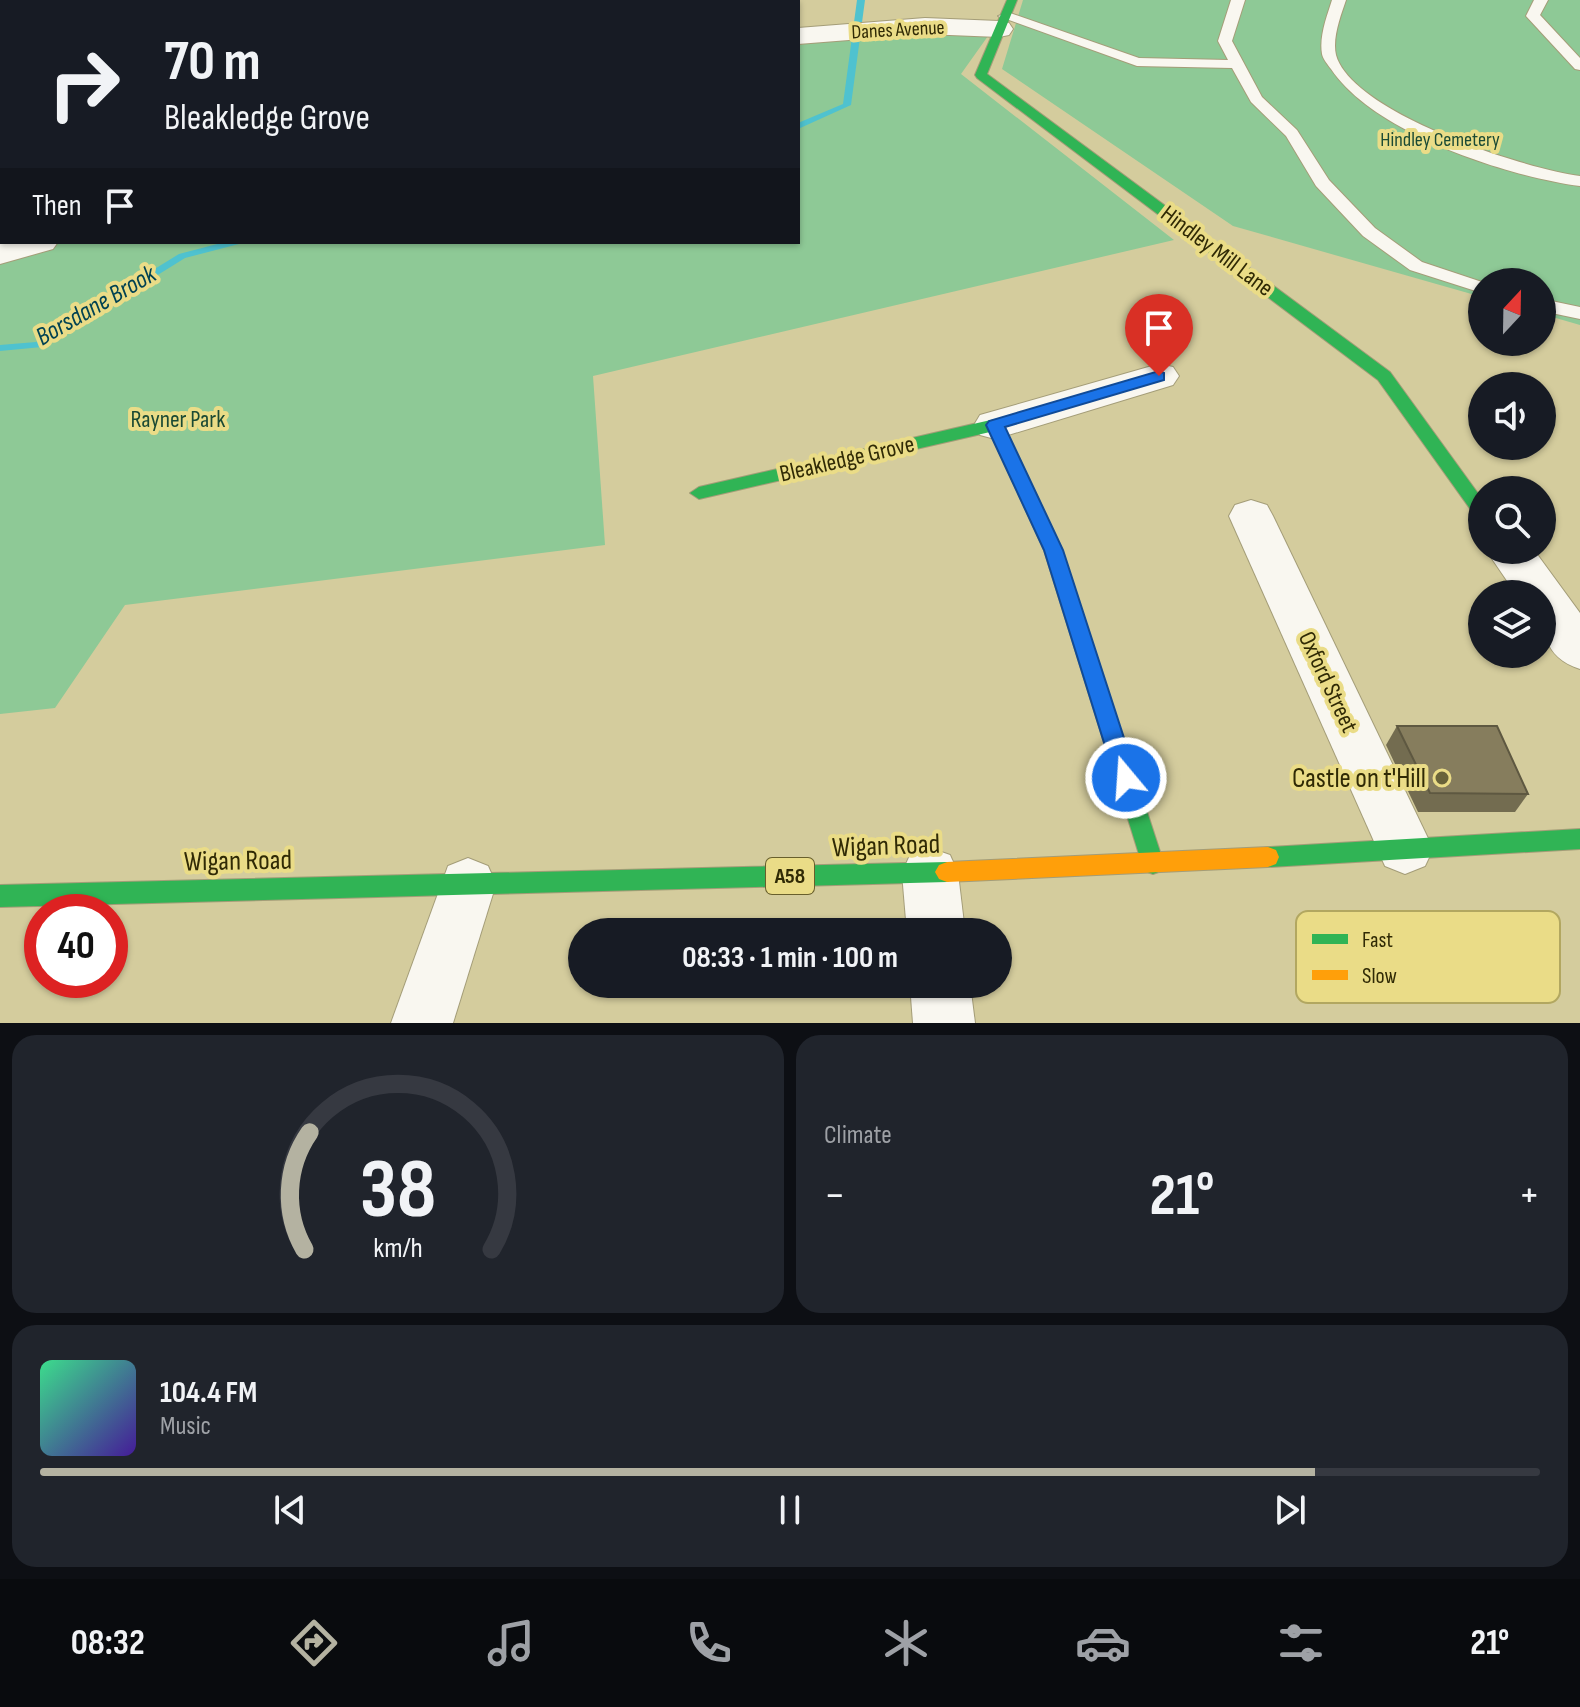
<!DOCTYPE html>
<html lang="en">
<head>
<meta charset="utf-8">
<style>
	:root { --surface:#171b24; --page:#20242c; --text:#f1f3f6; --muted:#9ea1a6; --line:#363941; --accent:#b4b2a1 }
	body { margin:0; font-family:"Sofia Sans Condensed",sans-serif; background:var(--page); color:var(--text); height:100vh; display:flex; flex-direction:column; font-size:30px; white-space:nowrap }
	* { box-sizing:border-box; margin:0 }
	p { font-size:26px; color:var(--muted) }
	.icon { flex:none; width:44px; height:44px; fill:none; stroke:currentColor; stroke-width:2; stroke-linecap:round; stroke-linejoin:round }
	.map { position:relative; height:1023px; overflow:hidden }
	.side { display:flex; flex-direction:column; gap:12px; padding:12px; background:#0d0f14; flex:1 }
	.side>* { flex:none }
	.guide { position:absolute; left:0px; top:0px; width:800px; height:244px; box-shadow:0 2px 6px #0004; background:#171b24; color:var(--text); overflow:hidden }
	.needle { width:52px; rotate:22deg }
	.tools { position:absolute; left:1468px; top:268px; display:grid; gap:16px }
	.tools a { display:grid; place-items:center; width:88px; height:88px; border-radius:50%; background:var(--surface); box-shadow:0 2px 6px #0004; font-size:40px }
	.speed { position:absolute; left:24px; top:894px; display:flex; gap:16px; font-size:40px; font-weight:700; text-align:center }
	.speed>* { display:grid; place-content:center; width:104px; height:104px; border-radius:50%; background:var(--surface); box-shadow:0 2px 6px #0004; line-height:1 }
	.speed .limit { border:12px solid #d22; background:#fff; color:#111 }
	.pin { position:absolute; display:grid; place-items:center; width:68px; height:68px; color:#fff; margin:-82px -34px; border-radius:50% 50% 50% 0; rotate:-45deg; box-shadow:0 0 8px #0007 }
	.pin .icon { rotate:45deg }
	.me { position:absolute; width:88px; margin:-44px; rotate:342deg; stroke-linejoin:round; filter:drop-shadow(0 0 6px #0008) }
	.turn { display:flex; align-items:center; gap:28px; height:168px; padding:0 32px; font-size:36px }
	.turn .icon { width:104px; height:104px; stroke-width:2.5 }
	.turn b { display:block; font-size:56px; line-height:68px }
	.then { display:flex; align-items:center; height:76px; padding:0 32px; background:#0003; gap:16px; font-size:30px }
	.big { font-size:60px; font-weight:700; line-height:1.1 }
	.side .widget { flex:1; display:flex; flex-direction:column; justify-content:center; gap:12px; min-width:0; padding:0 28px; border-radius:24px; background:var(--page) }
	.side .dial { align-items:center; gap:0 }
	.dial svg { height:208px; overflow:visible; fill:none; stroke:var(--line); stroke-width:7; stroke-linecap:round; text-anchor:middle }
	.dial text { fill:var(--text); stroke:none }
	.song { display:flex; align-items:center; gap:24px }
	.cover { width:96px; height:96px; border-radius:12px; background:linear-gradient(135deg,hsl(150 70% 55%),hsl(260 70% 35%)) }
	.played { height:8px; border-radius:4px; background:linear-gradient(90deg,var(--accent) 85%,var(--line) 85%) }
	.keys { display:flex; justify-content:space-around; direction:ltr }
	.heat { display:flex; justify-content:space-between; align-items:center; font-size:44px; direction:ltr }
	.side .tiles { flex:1; display:grid; gap:12px; grid-template-columns:1fr 1fr }
	.widget:last-child { grid-column:span 2 }
	.trip { position:absolute; left:568px; top:918px; width:444px; height:80px; border-radius:40px; background:var(--surface); box-shadow:0 2px 6px #0004; font-weight:700; line-height:80px; text-align:center }
	.tab-bar { display:flex; height:128px; justify-content:space-around; align-items:center; background:#090b0e; color:var(--muted) }
	.tab-bar .icon { width:56px; height:56px }
	.tab-bar .active { color:var(--accent) }
	.tab-bar b { font-size:36px; color:var(--text) }
	.map>svg:first-child { display:block }
</style>
</head>
<body>
<div class="map">
<svg width="1580" height="1023" viewBox="0 0 1580 1023">
	<rect width="100%" height="100%" fill="#d4cc9d"/>
	<g fill="#8ec996">
		<path d="M0 0H258L260 2H2L0 149Z"/>
		<path d="M1023 0H1580V325L1542 314V282H1482V297L1233 226 1002 69Z"/>
		<path d="M873 35 988 36 961 74 1174 240 593 376 605 545 125 605 55 708 0 714V259L59 242H798V45Z"/>
	</g>
	<g fill="none" stroke-linecap="round" stroke-linejoin="round">
		<g fill="#4fc2cf" fill-rule="evenodd">
			<path d="M857 0H865L851 105 798 129V123L843 104Z"/>
			<path d="M225 242H241L239 244 185 258 42 347 0 351V345L36 342 179 254Z"/>
		</g>
		<defs>
			<g id="lane">
				<path d="M676 0H690L691 2H677Z"/>
				<path d="M1231 0H1245L1232 41 1262 97 1297 130 1329 180 1375 228 1422 262 1482 282V293L1410 270 1363 236 1316 186 1286 136 1251 102 1232 68 1137 66 998 16 1010 13 1139 58 1228 60 1218 41Z"/>
				<path d="M1332 0H1346C1341 15 1332 38 1336 55 1352 113 1525 169 1580 176V186C1506 176 1374 133 1331 69 1328 65 1323 59 1322 54 1319 36 1327 16 1332 0Z"/>
				<path d="M1534 0H1548L1540 15 1580 58V70L1575 69 1526 16Z"/>
				<path d="M1542 299 1580 307V319L1542 311Z"/>
			</g>
			<g id="street">
				<path d="M925 18 999 21 1009 23 1013 29 1009 35 999 37 925 34 798 44V28Z"/>
				<path d="M0 242H58L53 249 0 264Z"/>
				<path d="M1159 364 1173 367 1179 376 1173 385 995 439 980 435 974 425 980 415Z"/>
				<path d="M1251 500 1267 505 1273 516 1425 832 1433 849 1425 866 1405 874 1385 866 1229 516 1235 505Z"/>
				<path d="M1486 550H1534L1580 613V669C1542 657 1542 628 1542 594H1516Z"/>
				<path d="M930 848 950 855 958 873 965 932H907L902 873 910 855Z"/>
				<path d="M468 858 488 866 496 884 453 1023H391L448 866Z"/>
				<path d="M910 984H970L975 1023H913Z"/>
			</g>
			<g id="fast">
				<path d="M1007 0H1017L987 74 1390 372 1482 499V518L1476 517 1378 380 977 78 975 75Z"/>
				<path d="M995 419 1003 425 1062 550 1164 864 1161 871 1153 874 1145 871 1142 864 1044 550 990 432 699 499 690 493 699 487Z"/>
				<path d="M1580 829V849L1268 867 1260 864 1257 857 1260 850 1268 847Z"/>
				<path d="M947 862 955 865 959 872 955 879 947 882 0 907V885Z"/>
			</g>
			<path id="slow" d="M1268 847 1276 850 1279 857 1276 864 1268 867 947 882 939 879 935 872 939 865 947 862Z"/>
		</defs>
		<use href="#lane" stroke="#a49d78" stroke-width="2"/>
		<use href="#street" stroke="#a49d78" stroke-width="2"/>
		<use href="#fast" stroke="#a49d78" stroke-width="2"/>
		<use href="#slow" stroke="#a49d78" stroke-width="2"/>
		<use href="#lane" fill="#f9f7f0" fill-rule="evenodd"/>
		<use href="#street" fill="#f9f7f0" fill-rule="evenodd"/>
		<use href="#fast" fill="#30b455" fill-rule="evenodd"/>
		<use href="#slow" fill="#ff9f0a" fill-rule="evenodd"/>
	</g>
	<path fill="#736c50" d="M1397 726 1528 794 1515 812H1418L1386 745Z"/>
	<g fill="#867d5d" stroke="#5e5841" stroke-width="2">
		<path d="M0 179H2V204L0 199Z"/>
		<path d="M1397 726H1497L1528 794 1430 793Z"/>
	</g>
	<path fill="#1a73e8" stroke="#114b97" stroke-width="2" d="M1159 371 1164 373V380L1005 427 1063 550 1137 778 1134 785 1126 788 1118 785 1115 778 1044 550 986 425 989 421Z"/>
	<circle fill="#69633a" stroke="#eadc87" stroke-width="3" cx="1442" cy="778" r="8"/>
	<g text-anchor="middle" dominant-baseline="central" stroke-width="8" stroke-linejoin="round" paint-order="stroke">
		<g font-size="20" fill="#302a05" stroke="#eadc87">
			<text transform="translate(898 30) rotate(-3)">Danes Avenue</text>
		</g>
		<g font-size="20" fill="#1b4a34" stroke="#eadc87">
			<text x="1440" y="140">Hindley Cemetery</text>
		</g>
		<rect fill="#eadc87" stroke="#685f2c" stroke-width="2" x="766" y="858" width="48" height="36" rx="6"/>
		<g font-size="22" font-weight="bold" fill="#302a05">
			<text x="790" y="876">A58</text>
		</g>
		<g font-size="24" fill="#302a05" stroke="#eadc87">
			<text transform="translate(1217 251) rotate(37)">Hindley Mill Lane</text>
			<text transform="translate(847 459) rotate(-13)">Bleakledge Grove</text>
			<text transform="translate(1328 682) rotate(65)">Oxford Street</text>
		</g>
		<g font-size="24" fill="#1b4a34" stroke="#eadc87">
			<text x="178" y="419">Rayner Park</text>
		</g>
		<g font-size="26" font-style="italic" fill="#004252" stroke="#eadc87">
			<text transform="translate(96 306) rotate(-30)">Borsdane Brook</text>
		</g>
		<g font-size="28" fill="#302a05" stroke="#eadc87" text-anchor="end">
			<text x="1426" y="778">Castle on t'Hill</text>
		</g>
		<g font-size="28" fill="#302a05" stroke="#eadc87">
			<text transform="translate(886 846) rotate(-2)">Wigan Road</text>
			<text transform="translate(238 861) rotate(-1)">Wigan Road</text>
		</g>
	</g>
	<rect x="1296" y="911" width="264" height="92" rx="12" fill="#eadc87" stroke="#b2a760" stroke-width="2"/>
	<rect x="1312" y="934" width="36" height="10" fill="#30b455"/>
	<rect x="1312" y="970" width="36" height="10" fill="#ff9f0a"/>
	<g font-size="22" fill="#302a05">
		<text x="1362" y="947">Fast</text>
		<text x="1362" y="983">Slow</text>
	</g>
</svg>
<div class="tools">
<a><svg class="needle" viewBox="-14 -14 28 28"><path d="M0-13l5 13h-10z" fill="#e53935"/><path d="M0 13l5-13h-10z" fill="#9ea1a6"/></svg></a>
<a><svg class="icon" aria-label="sound" viewBox="0 0 24 24"><path d="M4 9h4l5-4v14l-5-4H4zM17 9q2 3 0 6"/></svg></a>
<a><svg class="icon" aria-label="search" viewBox="0 0 24 24"><circle cx="10" cy="10" r="6"/><path d="M15 15l6 6"/></svg></a>
<a><svg class="icon" aria-label="layers" viewBox="0 0 24 24"><path d="M12 4l9 5-9 5-9-5zM3 14l9 5 9-5"/></svg></a>
</div>
<div class="speed"><div class="limit">40</div></div>
<div class="pin" style="left:1159px;top:376px;background:#d93025"><svg class="icon" aria-label="arrive" viewBox="0 0 24 24"><path d="M6 21V4h12l-3 4 3 4H6"/></svg></div>
<svg class="me" style="left:1126px;top:778px" viewBox="-20 -20 40 40"><circle r="17" fill="#1a73e8" stroke="#fff" stroke-width="3"/><path d="M0-11L8 9 0 5-8 9z" fill="#fff"/></svg>
<div class="trip">08:33 · 1 min · 100 m</div>
<div class="guide">
<div class="turn"><svg class="icon" aria-label="right" viewBox="0 0 24 24"><path d="M7 20v-9h11M14 6l5 5-5 5"/></svg><div><b>70 m</b>Bleakledge Grove</div></div>
<div class="then">Then<svg class="icon" aria-label="arrive" viewBox="0 0 24 24"><path d="M6 21V4h12l-3 4 3 4H6"/></svg></div>
</div>
</div>
<section class="side">
<div class="tiles">
<div class="widget dial"><svg viewBox="0 0 100 80">
<path d="M14 69A42 42 0 1 1 86 69"/>
<path d="M14 69A42 42 0 0 1 16 24" stroke="#b4b2a1"/>
<text x="50" y="56" font-size="32" font-weight="700">38</text>
<text x="50" y="72" font-size="11">km/h</text>
</svg></div>
<div class="widget"><p>Climate</p>
<div class="heat"><a>−</a><b class="big">21°</b><a>+</a></div>
</div>
<div class="widget">
<div class="song"><i class="cover"></i><div><b>104.4 FM</b><p>Music</p></div></div>
<div class="played"></div>
<div class="keys"><svg class="icon" aria-label="previous" viewBox="0 0 24 24"><path d="M18 5L8 12l10 7zM5 5v14"/></svg><svg class="icon" aria-label="pause" viewBox="0 0 24 24"><path d="M8 5v14M16 5v14"/></svg><svg class="icon" aria-label="next" viewBox="0 0 24 24"><path d="M6 5l10 7-10 7zM19 5v14"/></svg></div>
</div>
</div>
</section>
<nav class="tab-bar">
<b>08:32</b>
<svg class="icon active" aria-label="directions" viewBox="0 0 24 24"><path d="M12 3l9 9-9 9-9-9zM9 14v-3h6M13 9l2 2-2 2"/></svg>
<svg class="icon" aria-label="music" viewBox="0 0 24 24"><path d="M9 18V5l10-2v13"/><circle cx="6" cy="18" r="3"/><circle cx="16" cy="16" r="3"/></svg>
<svg class="icon" aria-label="phone" viewBox="0 0 24 24"><path d="M5 4h4l2 5-3 2q2 4 5 5l2-3 5 2v4C11 20 4 13 5 4z"/></svg>
<svg class="icon" aria-label="climate" viewBox="0 0 24 24"><path d="M12 3v18M4 7l16 10M4 17L20 7"/></svg>
<svg class="icon" aria-label="car" viewBox="0 0 24 24"><path d="M5 17H2v-5l4-1 3-4h7l3 4 3 1v5h-3M9 17h6M6 11h13"/><circle cx="7" cy="17" r="2"/><circle cx="17" cy="17" r="2"/></svg>
<svg class="icon" aria-label="filters" viewBox="0 0 24 24"><path d="M4 7h16M4 17h16"/><circle cx="9" cy="7" r="2"/><circle cx="15" cy="17" r="2"/></svg>
<b>21°</b>
</nav>
</body>
</html>
